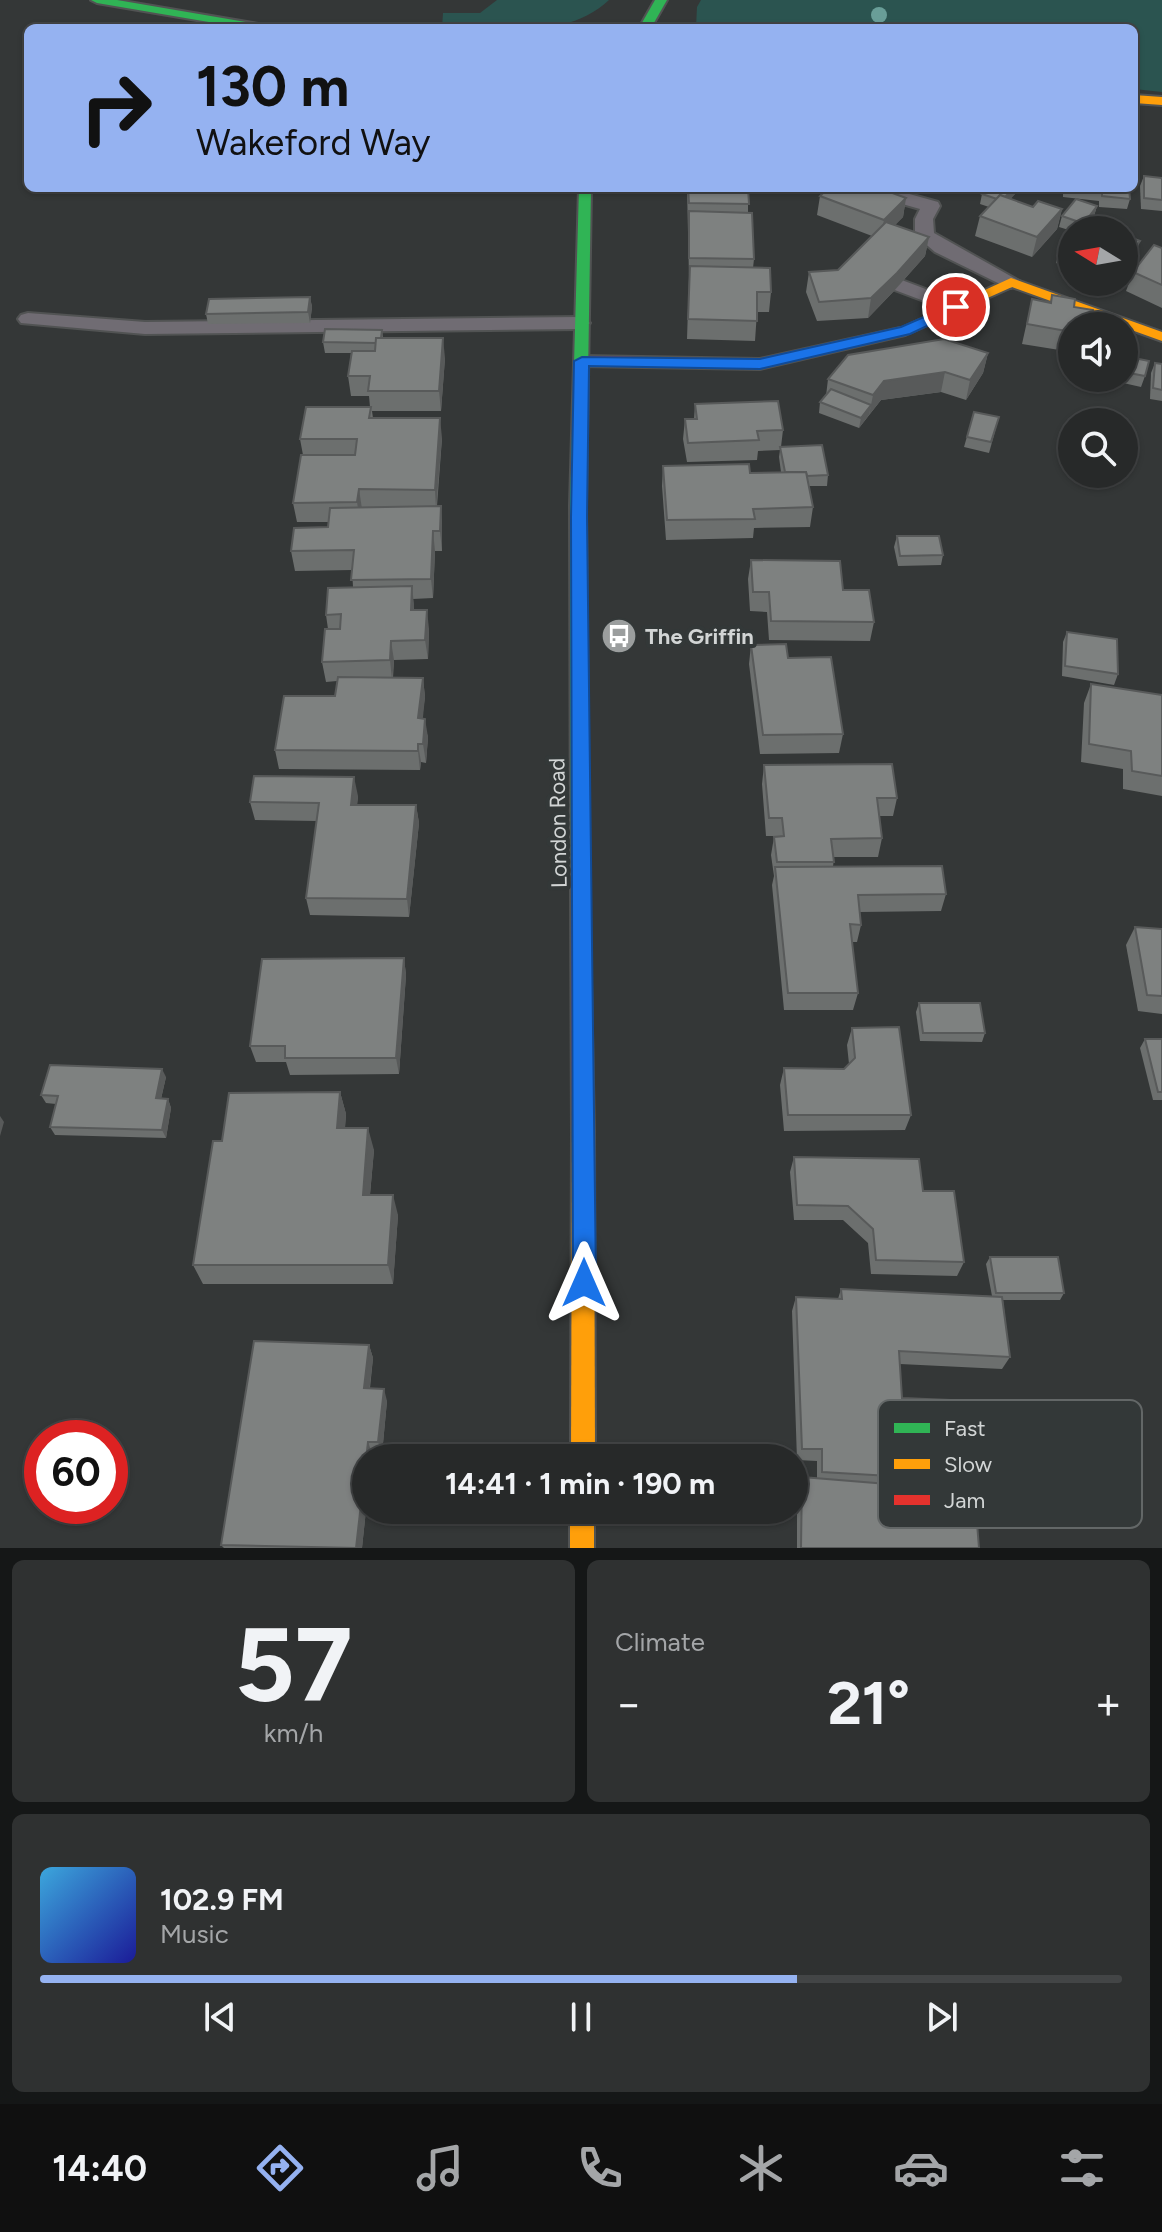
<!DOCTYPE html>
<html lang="en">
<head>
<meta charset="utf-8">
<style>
	:root { --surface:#272929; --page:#2f3131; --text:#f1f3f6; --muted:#a4a6a8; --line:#434546; --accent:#95b2f1 }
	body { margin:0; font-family:Figtree,sans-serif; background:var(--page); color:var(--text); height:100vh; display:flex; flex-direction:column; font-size:30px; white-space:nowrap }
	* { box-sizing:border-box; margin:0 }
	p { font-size:26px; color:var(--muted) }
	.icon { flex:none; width:44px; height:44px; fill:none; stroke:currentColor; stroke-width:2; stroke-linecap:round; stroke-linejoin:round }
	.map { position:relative; height:1548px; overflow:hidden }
	.sheet { display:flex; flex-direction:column; gap:12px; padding:12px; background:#151717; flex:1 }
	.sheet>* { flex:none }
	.hud { position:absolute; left:24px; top:24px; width:1114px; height:168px; border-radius:12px; box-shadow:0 2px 6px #0004,0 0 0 2px var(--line); background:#95b2f1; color:#111; overflow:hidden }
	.needle { width:52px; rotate:281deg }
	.buttons { position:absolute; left:1058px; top:216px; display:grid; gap:16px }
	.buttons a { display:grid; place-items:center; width:80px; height:80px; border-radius:50%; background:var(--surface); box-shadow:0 2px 6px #0004,0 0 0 2px var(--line); font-size:40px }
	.speed { position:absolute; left:24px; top:1420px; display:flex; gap:16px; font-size:40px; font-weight:700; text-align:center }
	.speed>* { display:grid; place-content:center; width:104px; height:104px; border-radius:50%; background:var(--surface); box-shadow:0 2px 6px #0004,0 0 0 2px var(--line); line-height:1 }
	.speed .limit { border:12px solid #d22; background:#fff; color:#111 }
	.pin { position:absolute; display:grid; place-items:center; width:68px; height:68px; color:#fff; margin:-34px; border:4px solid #fff; border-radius:50%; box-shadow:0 2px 8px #0007 }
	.me { position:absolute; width:88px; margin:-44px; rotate:0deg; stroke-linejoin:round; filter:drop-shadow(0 0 6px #0008) }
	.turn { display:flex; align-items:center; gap:28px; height:168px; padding:0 40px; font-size:36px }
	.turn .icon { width:104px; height:104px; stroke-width:2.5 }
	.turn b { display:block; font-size:56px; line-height:68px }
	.big { font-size:60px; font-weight:700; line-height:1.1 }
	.sheet .tile { flex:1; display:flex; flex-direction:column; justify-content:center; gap:12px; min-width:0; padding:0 28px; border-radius:12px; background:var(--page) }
	.sheet .dial { align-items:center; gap:0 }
	.dial b { font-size:104px; line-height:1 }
	.song { display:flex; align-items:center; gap:24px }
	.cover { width:96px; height:96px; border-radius:12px; background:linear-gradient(135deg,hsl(200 70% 55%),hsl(240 70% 35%)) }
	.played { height:8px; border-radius:4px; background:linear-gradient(90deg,var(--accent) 70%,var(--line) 70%) }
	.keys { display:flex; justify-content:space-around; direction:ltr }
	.heat { display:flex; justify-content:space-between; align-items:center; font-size:44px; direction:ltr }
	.sheet .tiles { flex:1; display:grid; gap:12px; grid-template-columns:1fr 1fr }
	.tile:last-child { grid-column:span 2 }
	.trip { position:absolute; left:352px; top:1444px; width:456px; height:80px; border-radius:40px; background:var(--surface); box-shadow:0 2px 6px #0004,0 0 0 2px var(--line); font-weight:700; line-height:80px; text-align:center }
	.tabs { display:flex; height:128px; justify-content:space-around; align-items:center; background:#101010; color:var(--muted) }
	.tabs .icon { width:56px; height:56px }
	.tabs .current { color:var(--accent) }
	.tabs b { font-size:36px; color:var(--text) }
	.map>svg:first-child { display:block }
</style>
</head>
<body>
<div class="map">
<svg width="1162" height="1548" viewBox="0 0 1162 1548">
	<rect width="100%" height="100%" fill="#343737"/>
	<g fill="#2b5450">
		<path d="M497 0H609C565 41 499 28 442 28L443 13H480Z"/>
		<path d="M701 0H1162V92L1134 89V28H696L697 7Z"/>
	</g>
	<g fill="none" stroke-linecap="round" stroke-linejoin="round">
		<defs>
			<g id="lane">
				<path d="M858 188H888L938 202 940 206 933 219 934 233 1021 282 1011 288 1004 286 935 252 915 235V219L920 209 860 192Z"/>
				<path d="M899 279 963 303 966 307 956 313 892 289 889 285 892 281Z"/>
				<path d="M28 313 145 322 580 317 590 323 580 329 145 334 21 323 18 319 21 315Z"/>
			</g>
			<g id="fast">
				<path d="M91 0H117L264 25 270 28H244L97 3Z"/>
				<path d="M655 0H667L651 28H639Z"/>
				<path d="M579 188H591L586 505 589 882 587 888 580 890 573 888 571 882 570 505Z"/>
			</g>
			<g id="slow">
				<path d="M1134 95 1162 97V105L1134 103Z"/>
				<path d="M1011 278 1162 332V341L1012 287 905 335H895L893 332Z"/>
				<path d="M583 1122 590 1125 594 1132 595 1458H571L572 1132 576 1125Z"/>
				<rect x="570" y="1510" width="24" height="38"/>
			</g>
			<g id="jam">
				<path d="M900 328 905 329V335L760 369 582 366 575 361 582 356 760 359Z"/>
				<path d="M580 874 587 876 589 882 594 1132 590 1139 583 1142 576 1139 572 1132 571 882 573 876Z"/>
			</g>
		</defs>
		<use href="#lane" stroke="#515353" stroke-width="4"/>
		<use href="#fast" stroke="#515353" stroke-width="4"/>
		<use href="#slow" stroke="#515353" stroke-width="4"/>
		<use href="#jam" stroke="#515353" stroke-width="4"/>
		<use href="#lane" fill="#706c73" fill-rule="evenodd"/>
		<use href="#fast" fill="#30b455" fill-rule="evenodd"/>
		<use href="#slow" fill="#ff9f0a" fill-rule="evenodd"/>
		<use href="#jam" fill="#e5322d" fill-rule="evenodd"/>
	</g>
	<circle fill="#699e98" cx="879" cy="15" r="8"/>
	<g fill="#6c6f6e">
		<path d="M1144 176 1162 178V211L1141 209 1140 186Z"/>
		<path d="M687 188H748V213L754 259 753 268 771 292 769 312H757L755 341 687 339 689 277Z"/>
		<path d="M1029 188H1129L1130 199 1127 209 1099 207V201L1063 197V193L1029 189Z"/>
		<path d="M982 194H1015L1010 199 1033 207 1062 209 1057 229 1032 257 975 236 980 216 989 207 980 204Z"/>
		<path d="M820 196 906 198 903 217 895 225 929 237 925 256 893 292 868 318 817 321 806 292 809 272 838 270 872 236 817 215Z"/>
		<path d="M1097 206 1094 216 1072 230V278L1066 276 1069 268 1056 263 1061 243 1072 231 1059 227 1062 216Z"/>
		<path d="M1162 248V308L1126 291 1133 272Z"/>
		<path d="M1052 295 1074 307 1072 326V352L1022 344 1032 299 1050 302Z"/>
		<path d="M310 297 312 307 310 323 208 324 206 314Z"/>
		<path d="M382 330 383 338 445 358 441 411H372L373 418 442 438 437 506H441L442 526V551H435L433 598 413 599 414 610 429 629 428 659 394 660 393 678H423L425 697 422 718 428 737 426 763 421 762 420 770 279 769 275 750 335 696 337 681 326 682 322 662 328 629 326 615 353 587 352 570 295 571 291 551 328 527 329 522H297L293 503 303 455 300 439 370 407 369 396H351L348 376 351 353H325L323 342Z"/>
		<path d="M988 353 983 373 966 400 941 392 881 400 859 428 819 413 820 402 826 396 828 379Z"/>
		<path d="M1124 356 1145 376 1141 387 1101 378H1124Z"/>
		<path d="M1155 363 1162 364V401L1150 399 1151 373Z"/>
		<path d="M695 404 783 430 781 447 828 475 827 486H809L813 507 810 527 754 528 753 538 666 540 662 486 663 466 750 473 781 472 779 457 780 450 758 451 757 460 687 462 683 439 685 419H694Z"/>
		<path d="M974 412 999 417 989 453 964 447Z"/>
		<path d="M897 536 943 555 941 565 898 566 894 547Z"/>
		<path d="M751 560 843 590 874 622 870 641 769 640 767 612 750 611 748 579Z"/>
		<path d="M1067 632 1118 674 1114 685 1062 676 1063 642Z"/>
		<path d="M751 645 788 658 843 734 839 753 760 754 749 664Z"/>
		<path d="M1091 684 1162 695V796L1123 789V769L1081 762 1084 703Z"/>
		<path d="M764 765 897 798 893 816H879L882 838 878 857H834L833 867 946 894 941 911 860 912 861 925 857 942H852L858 993 853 1010H784L772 885 774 876 771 855 774 837 779 836H766L762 784Z"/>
		<path d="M358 796 357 805H416L419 823 409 917 310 915 306 898 317 821 255 820 250 802Z"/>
		<path d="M1135 927 1162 929V1014L1138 1011 1126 945Z"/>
		<path d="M404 958 406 975 399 1074 290 1075 286 1062H256L250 1046Z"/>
		<path d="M919 1003 985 1033 982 1042 920 1041 916 1012Z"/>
		<path d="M852 1028 911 1115 905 1130 784 1131 780 1085 784 1068 844 1069 849 1064 847 1045Z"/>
		<path d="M1145 1039H1162V1100H1153L1140 1048Z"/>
		<path d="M166 1077 161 1099H168L171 1108 166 1138 55 1135 50 1127 56 1104 46 1103 41 1095Z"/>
		<path d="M340 1092 346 1114 345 1128 374 1150 370 1195 398 1215 393 1284H203L193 1265 222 1141Z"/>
		<path d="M794 1157 923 1191 964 1262 957 1276 871 1274 868 1243 843 1220H794L790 1172Z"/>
		<path d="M990 1257 1064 1293 1060 1300H1003L1010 1357 1002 1369 900 1364 902 1398 957 1462 949 1474 889 1470 890 1476 885 1484 925 1518 979 1548H797V1488L802 1477 817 1478V1461L797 1460 792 1311 796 1297 838 1299 841 1289 992 1296 986 1264Z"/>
		<path d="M369 1345 373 1358 370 1388 387 1401 382 1454 372 1453 366 1458V1510L362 1548H224L221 1545Z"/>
	</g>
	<g fill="#585a5a">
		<path d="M1014 188H1016L1015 194 1000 211 1003 201Z"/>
		<path d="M906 198 903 217 880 239 884 220Z"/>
		<path d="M1097 206 1094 216 1083 230V223Z"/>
		<path d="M1062 209 1057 229 1032 257 1037 237Z"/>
		<path d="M929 237 925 256 893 292 868 318 871 298Z"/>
		<path d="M1140 241 1134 261 1124 274V262Z"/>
		<path d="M310 297 312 307 310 323 308 312Z"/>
		<path d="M443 338 445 358 441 411 439 391Z"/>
		<path d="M988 353 983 373 966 400 970 380Z"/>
		<path d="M945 372 941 392 881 400 869 415 873 395 884 381Z"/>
		<path d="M871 405 869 415 859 428 861 418Z"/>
		<path d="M440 418 442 438 436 509 435 490Z"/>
		<path d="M359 489 362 509 360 522 357 502Z"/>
		<path d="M441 506 442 526V551L440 531Z"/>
		<path d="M433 531 435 551 433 598 431 579Z"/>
		<path d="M412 586 414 605 413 630 411 610Z"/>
		<path d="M427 610 429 629 428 659 425 640Z"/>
		<path d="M391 641 394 660 392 680 390 660Z"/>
		<path d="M423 678 425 697 421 737 418 718Z"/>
		<path d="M425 719 428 737 426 763 423 744Z"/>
		<path d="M418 744 421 762 420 770 418 751Z"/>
		<path d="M354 777 358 796 355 823 351 805Z"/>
		<path d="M416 805 419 823 409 917 407 899Z"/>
		<path d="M404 958 406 975 399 1074 396 1058Z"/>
		<path d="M162 1069 166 1077 159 1107 156 1098Z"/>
		<path d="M340 1092 346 1114 343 1149 337 1128Z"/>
		<path d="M168 1099 171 1108 166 1138 162 1130Z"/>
		<path d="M0 1116 4 1122 0 1136Z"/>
		<path d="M368 1128 374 1150 368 1215 363 1195Z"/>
		<path d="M393 1195 398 1215 393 1284 388 1265Z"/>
		<path d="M369 1345 373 1358 368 1401 364 1388Z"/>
		<path d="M384 1389 387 1401 382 1454 378 1442Z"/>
		<path d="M368 1442 372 1453V1458H366Z"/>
		<path d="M366 1461V1510L362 1548H356Z"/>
	</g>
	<g fill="#7e8180" stroke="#585a5a" stroke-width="2">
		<path d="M1144 176 1162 178V200L1144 198Z"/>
		<path d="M688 188H748L749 204 689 203Z"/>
		<path d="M828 188H879L906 198 884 220 820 196Z"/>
		<path d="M987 188H1014L1005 197 1000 195 997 199 982 194Z"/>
		<path d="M1075 188H1129L1130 199 1102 196V191Z"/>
		<path d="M1000 195 1033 207 1038 201 1062 209 1037 237 980 216Z"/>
		<path d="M1076 199 1097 206 1085 222 1081 220 1079 222 1062 216Z"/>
		<path d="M689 211 752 213 754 259 689 258Z"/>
		<path d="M1081 220 1109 230H1072Z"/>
		<path d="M886 222 929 237 897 273 871 298 819 302 809 272 838 270Z"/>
		<path d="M1072 230V248L1061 243Z"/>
		<path d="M1124 235 1140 241 1124 262Z"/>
		<path d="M1154 245 1162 248V285L1133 272Z"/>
		<path d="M690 266 770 268 771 292H757V321L688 319Z"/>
		<path d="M1052 295 1075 299 1074 307 1093 310 1090 326H1072V332L1027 324 1032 299 1051 303Z"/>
		<path d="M310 297 308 312 206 314 209 299Z"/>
		<path d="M325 329 382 330 381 338H376V343L323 342Z"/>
		<path d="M376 338H443L439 391H368L370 376H348L352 351H375Z"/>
		<path d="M944 339 988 353 970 380 945 372 884 381 873 395 828 379 848 355Z"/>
		<path d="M1124 356 1149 361 1145 376 1124 372Z"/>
		<path d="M1155 363 1162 364V390L1153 388Z"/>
		<path d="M831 389 871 405 861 418 820 402Z"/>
		<path d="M778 401 783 430 757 431 759 440 688 443 685 419H697L695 404Z"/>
		<path d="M306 407H371L369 418H440L435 490 359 489 357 502 293 503 301 455H355L357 439H300Z"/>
		<path d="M974 412 999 417 991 442 967 437Z"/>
		<path d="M822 445 828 475 807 476 806 472H785L780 447Z"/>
		<path d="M749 464 750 473 806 472 813 507 753 509 755 519 667 520 663 466Z"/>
		<path d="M441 506 440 531H433L431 579 351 580 354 550 291 551 294 528 328 527 330 508Z"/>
		<path d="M897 536H939L943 555 900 556Z"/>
		<path d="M751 560 840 561 843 590H869L874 622 771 621 769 592H753Z"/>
		<path d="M412 586 411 610H427L425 640 391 641 390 660 322 662 325 629H340L341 614 326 615 328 588Z"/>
		<path d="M1067 632 1117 639 1118 674 1065 666Z"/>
		<path d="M786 644 788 658 831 657 843 734 763 735 751 645Z"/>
		<path d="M338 677 423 678 418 718 425 719 423 744H418V751L275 750 284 696H335Z"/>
		<path d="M1091 684 1162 695V776L1132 771 1131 751 1089 744Z"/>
		<path d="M892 764 897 798H877L882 838 831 839 834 862H777L774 837 784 836 782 818H769L764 765Z"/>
		<path d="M254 776 354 777 351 805H416L407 899 306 898 319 803 250 802Z"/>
		<path d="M942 866 946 894 858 895 861 925 850 924 858 993H788L775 867Z"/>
		<path d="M1135 927 1162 929V996L1147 995Z"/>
		<path d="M404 958 396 1058H285V1046H250L262 959Z"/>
		<path d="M919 1003H980L985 1033H923Z"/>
		<path d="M899 1027 911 1115H788L784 1068 844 1069 855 1058 852 1028Z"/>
		<path d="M1145 1039H1162V1092H1158Z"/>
		<path d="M50 1065 162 1069 156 1098 168 1099 162 1130 50 1127 58 1096 41 1095Z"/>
		<path d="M340 1092 337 1128H368L363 1195H393L388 1265H193L213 1141H222L229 1093Z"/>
		<path d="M794 1157 919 1159 923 1191H954L964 1262 876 1260 873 1229 848 1206 797 1205Z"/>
		<path d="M990 1257H1058L1064 1293H996Z"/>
		<path d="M841 1289 1002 1297 1010 1357 899 1351 902 1398 950 1400 957 1462 888 1459 890 1476 822 1472V1449H802L796 1297 842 1299Z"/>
		<path d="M254 1341 369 1345 364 1388 384 1389 378 1442H368L356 1548 221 1545Z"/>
		<path d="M802 1477 924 1487 925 1518 977 1523 979 1548H801Z"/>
	</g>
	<path fill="#1a73e8" stroke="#114b97" stroke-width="2" d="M956 303 963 307 961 310 910 334 760 369 589 366 587 517 596 1283 592 1291 584 1294 576 1291 573 1283 571 517 574 361 582 357 760 359 901 327Z"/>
	<defs>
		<symbol id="bus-disc" viewBox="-11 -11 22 22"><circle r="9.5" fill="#9b9e9e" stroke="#333838"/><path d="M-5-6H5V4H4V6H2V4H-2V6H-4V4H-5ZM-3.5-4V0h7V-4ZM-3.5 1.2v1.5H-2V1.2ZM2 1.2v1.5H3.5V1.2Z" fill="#fff"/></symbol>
	</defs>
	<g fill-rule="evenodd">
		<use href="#bus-disc" x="599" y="616" width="40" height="40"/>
	</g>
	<g text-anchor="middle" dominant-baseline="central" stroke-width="8" stroke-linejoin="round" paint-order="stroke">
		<g font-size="22" font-weight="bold" fill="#d2d5d5" stroke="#333838" text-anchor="start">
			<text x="645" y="636">The Griffin</text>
		</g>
		<g font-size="22" fill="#d2d5d5" stroke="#333838">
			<text transform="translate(558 823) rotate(-91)">London Road</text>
		</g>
	</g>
	<rect x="878" y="1400" width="264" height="128" rx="12" fill="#333838" stroke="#636767" stroke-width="2"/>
	<rect x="894" y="1423" width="36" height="10" fill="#30b455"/>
	<rect x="894" y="1459" width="36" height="10" fill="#ff9f0a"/>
	<rect x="894" y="1495" width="36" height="10" fill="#e5322d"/>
	<g font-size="22" fill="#d2d5d5">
		<text x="944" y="1436">Fast</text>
		<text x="944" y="1472">Slow</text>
		<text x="944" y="1508">Jam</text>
	</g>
</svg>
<div class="buttons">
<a><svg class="needle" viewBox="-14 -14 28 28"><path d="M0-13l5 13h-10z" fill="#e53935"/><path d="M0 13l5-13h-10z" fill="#a4a6a8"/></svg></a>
<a><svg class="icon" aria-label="sound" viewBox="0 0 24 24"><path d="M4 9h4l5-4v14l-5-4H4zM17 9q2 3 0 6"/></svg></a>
<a><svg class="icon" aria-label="search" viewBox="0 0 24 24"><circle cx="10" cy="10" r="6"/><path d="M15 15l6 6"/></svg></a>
</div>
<div class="speed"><div class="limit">60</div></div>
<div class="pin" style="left:956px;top:307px;background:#d93025"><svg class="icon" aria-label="arrive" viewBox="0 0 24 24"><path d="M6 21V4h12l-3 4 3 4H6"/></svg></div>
<svg class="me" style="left:584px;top:1283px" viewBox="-20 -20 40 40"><path d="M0-17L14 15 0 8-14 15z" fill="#1a73e8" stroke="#fff" stroke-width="4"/></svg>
<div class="trip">14:41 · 1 min · 190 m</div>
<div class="hud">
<div class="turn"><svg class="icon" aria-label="right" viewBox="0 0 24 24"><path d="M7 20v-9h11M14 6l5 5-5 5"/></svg><div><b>130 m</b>Wakeford Way</div></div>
</div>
</div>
<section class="sheet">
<div class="tiles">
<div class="tile dial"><b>57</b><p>km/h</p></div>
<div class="tile"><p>Climate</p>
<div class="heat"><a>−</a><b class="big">21°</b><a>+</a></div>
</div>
<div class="tile">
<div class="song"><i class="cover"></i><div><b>102.9 FM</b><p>Music</p></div></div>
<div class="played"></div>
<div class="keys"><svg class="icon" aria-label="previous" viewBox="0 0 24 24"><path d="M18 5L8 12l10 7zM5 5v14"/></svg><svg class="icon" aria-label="pause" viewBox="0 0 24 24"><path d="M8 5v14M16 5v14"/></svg><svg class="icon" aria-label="next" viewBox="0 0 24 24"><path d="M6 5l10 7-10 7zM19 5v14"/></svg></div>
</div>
</div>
</section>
<nav class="tabs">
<b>14:40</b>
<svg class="icon current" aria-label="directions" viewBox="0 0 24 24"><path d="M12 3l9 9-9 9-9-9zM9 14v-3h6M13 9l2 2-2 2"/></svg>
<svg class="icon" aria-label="music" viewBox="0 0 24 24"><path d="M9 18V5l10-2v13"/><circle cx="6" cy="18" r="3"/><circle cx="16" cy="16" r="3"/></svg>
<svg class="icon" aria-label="phone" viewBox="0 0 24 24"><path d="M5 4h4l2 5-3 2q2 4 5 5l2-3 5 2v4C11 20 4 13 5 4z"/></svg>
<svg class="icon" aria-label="climate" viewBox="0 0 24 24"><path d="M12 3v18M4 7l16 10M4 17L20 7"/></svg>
<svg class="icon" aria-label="car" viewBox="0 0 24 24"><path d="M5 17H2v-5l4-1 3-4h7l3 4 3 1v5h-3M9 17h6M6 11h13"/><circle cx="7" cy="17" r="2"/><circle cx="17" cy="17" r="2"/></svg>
<svg class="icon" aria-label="filters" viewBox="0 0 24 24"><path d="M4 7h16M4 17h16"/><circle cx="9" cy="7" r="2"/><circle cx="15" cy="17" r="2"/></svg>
</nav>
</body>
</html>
